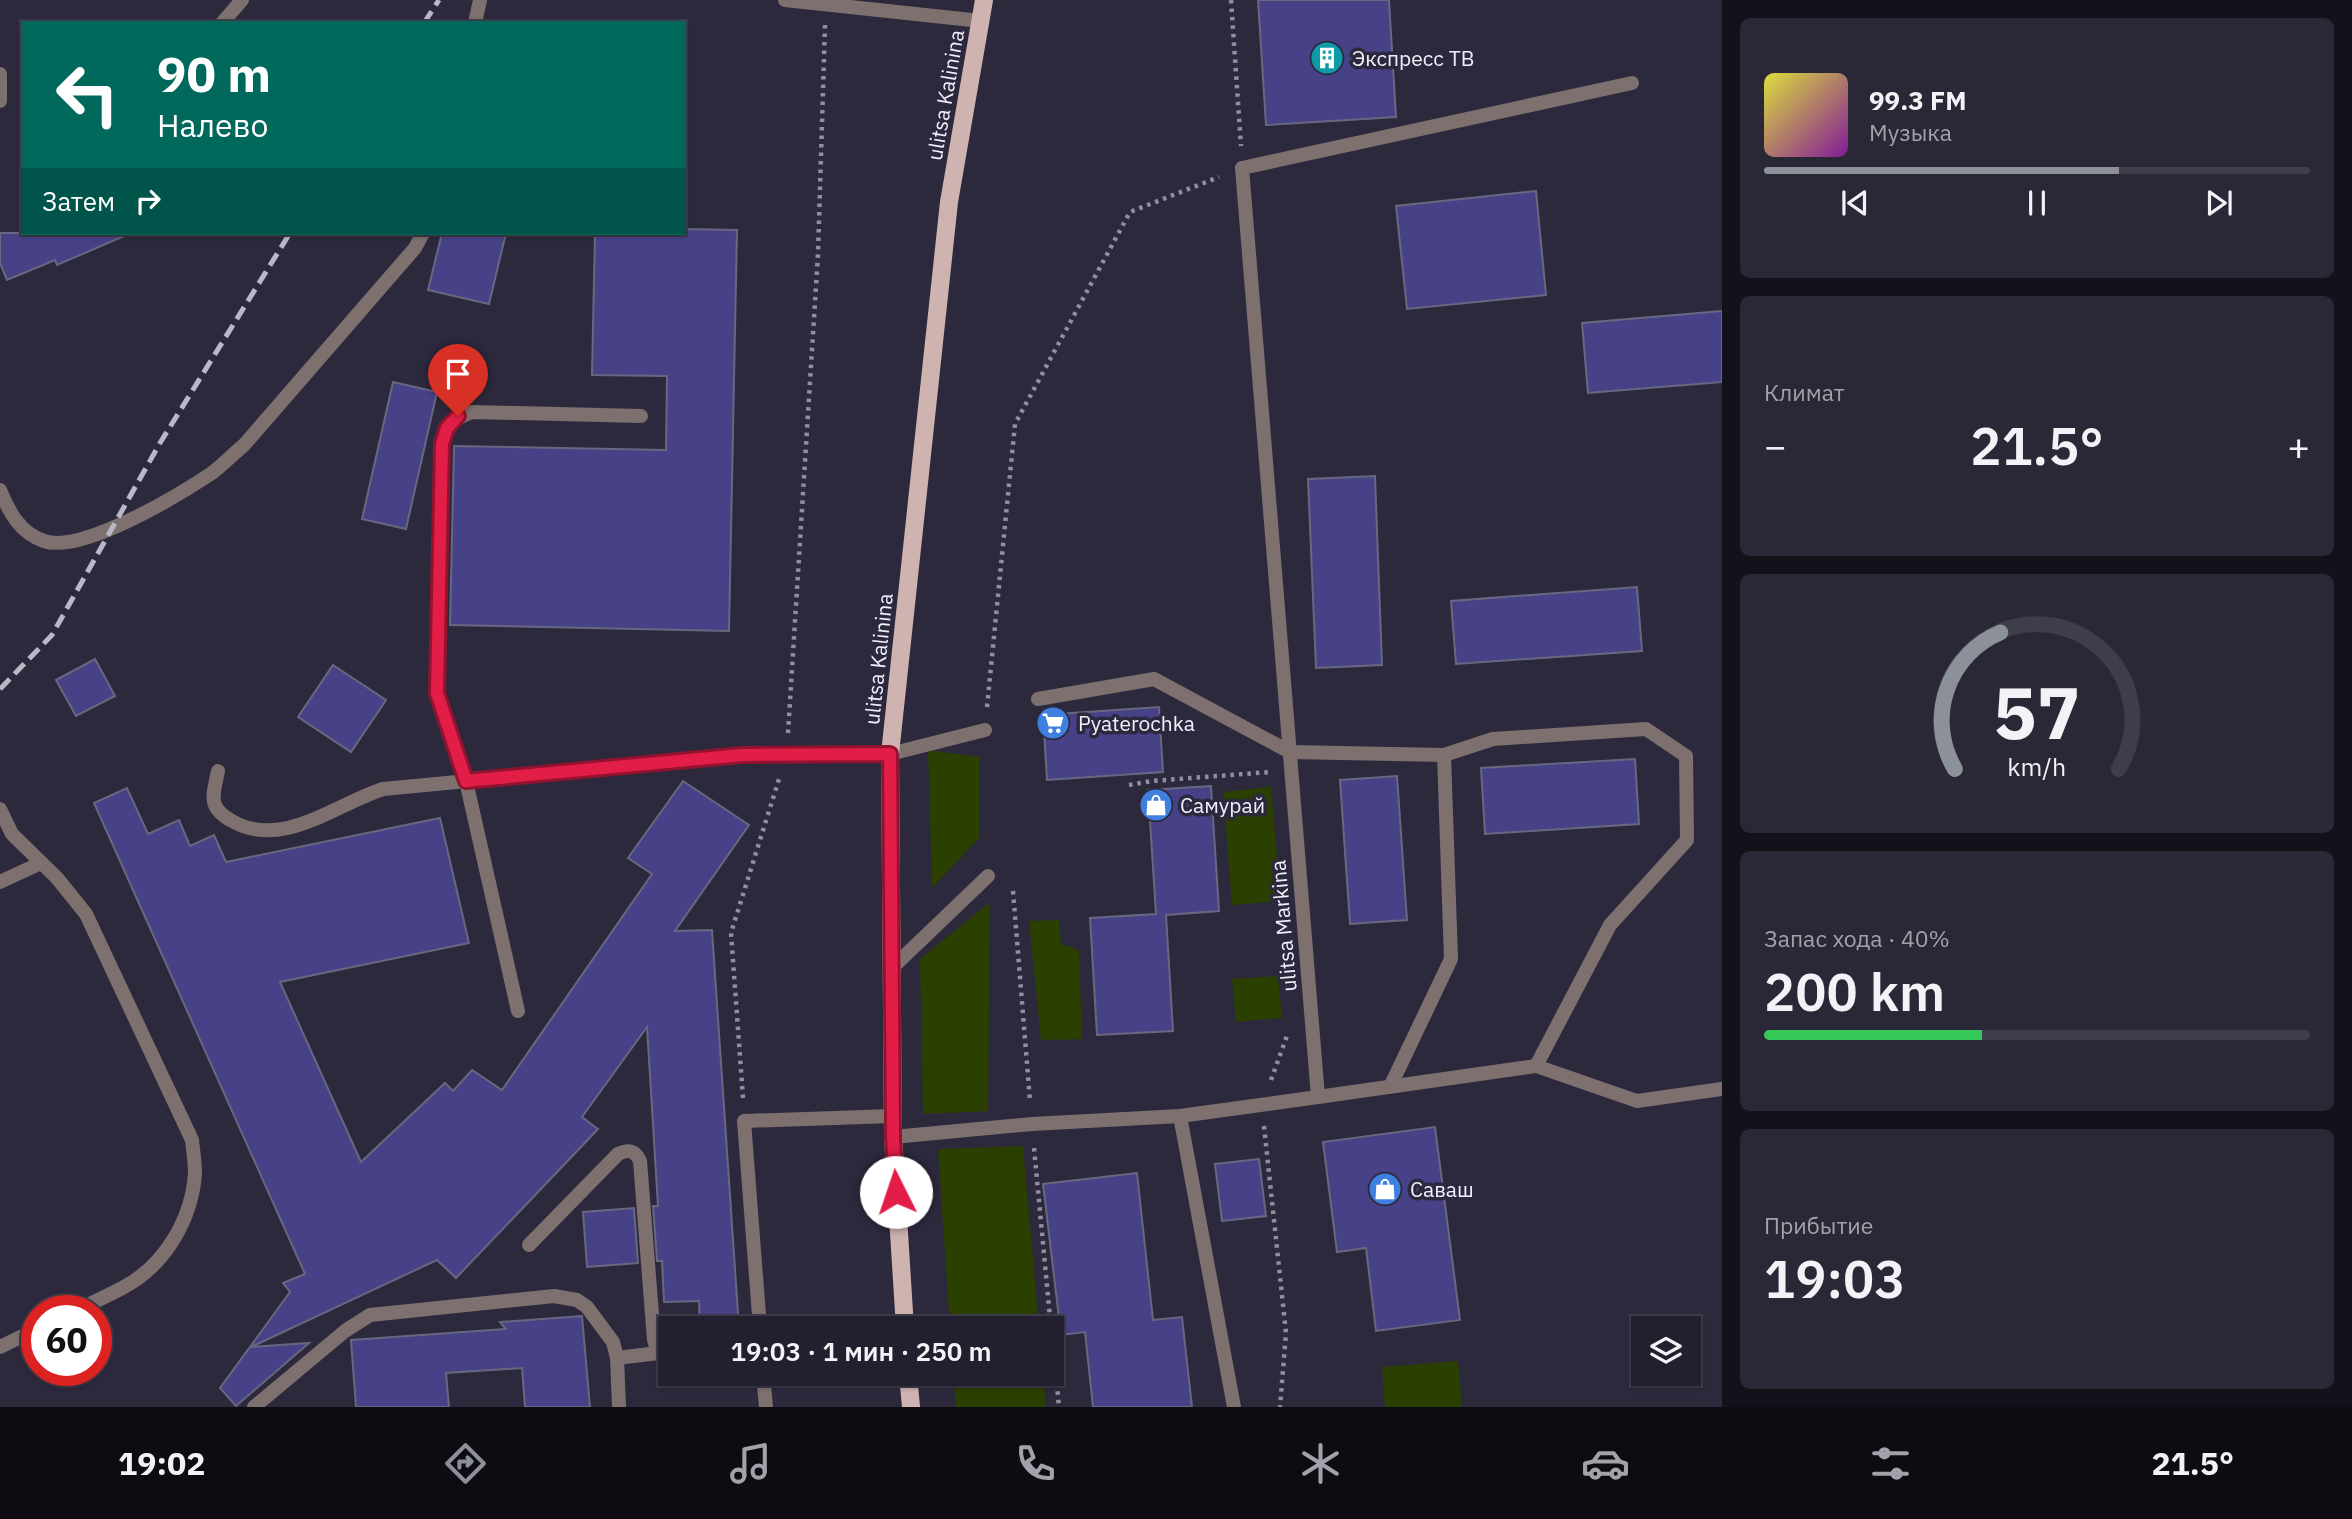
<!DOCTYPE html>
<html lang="ru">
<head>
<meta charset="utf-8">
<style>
	:root { --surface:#221f2e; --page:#2a2736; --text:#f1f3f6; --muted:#a2a2aa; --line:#3f3d4a; --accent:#8c9099 }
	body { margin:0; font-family:"IBM Plex Sans",sans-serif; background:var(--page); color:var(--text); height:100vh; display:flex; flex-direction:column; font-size:26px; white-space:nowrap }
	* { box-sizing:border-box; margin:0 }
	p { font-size:23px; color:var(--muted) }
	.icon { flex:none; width:38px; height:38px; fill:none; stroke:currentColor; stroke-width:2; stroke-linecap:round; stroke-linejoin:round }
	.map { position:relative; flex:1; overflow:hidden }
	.side { display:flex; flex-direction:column; gap:18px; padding:18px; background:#131119; width:630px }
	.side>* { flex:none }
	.guide { position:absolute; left:21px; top:21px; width:665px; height:214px; border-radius:0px; box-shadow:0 2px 5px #0004,0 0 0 2px var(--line); background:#00695c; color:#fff; overflow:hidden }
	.controls { position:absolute; left:1631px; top:1316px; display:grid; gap:14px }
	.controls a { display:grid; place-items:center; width:70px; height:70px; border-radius:0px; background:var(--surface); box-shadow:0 2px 5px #0004,0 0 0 2px var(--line); font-size:35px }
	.speed { position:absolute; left:21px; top:1295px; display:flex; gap:14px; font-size:35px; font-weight:700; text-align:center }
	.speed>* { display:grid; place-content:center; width:91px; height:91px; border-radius:50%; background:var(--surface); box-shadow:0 2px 5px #0004,0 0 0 2px var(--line); line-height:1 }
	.speed .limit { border:10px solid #d22; background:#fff; color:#111 }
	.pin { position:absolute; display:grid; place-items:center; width:60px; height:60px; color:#fff; margin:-72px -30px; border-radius:50% 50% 50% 0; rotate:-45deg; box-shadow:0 0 7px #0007 }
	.pin .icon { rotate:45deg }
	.me { position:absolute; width:77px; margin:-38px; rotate:356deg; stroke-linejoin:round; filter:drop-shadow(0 0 5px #0008) }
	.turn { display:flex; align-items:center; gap:24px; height:147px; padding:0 21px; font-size:32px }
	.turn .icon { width:91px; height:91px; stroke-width:2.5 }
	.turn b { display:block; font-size:49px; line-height:60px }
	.then { display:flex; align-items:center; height:66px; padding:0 21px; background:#0003; gap:14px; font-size:26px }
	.big { font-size:52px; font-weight:600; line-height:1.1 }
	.side .card { flex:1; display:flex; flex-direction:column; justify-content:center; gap:10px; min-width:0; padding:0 24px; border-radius:10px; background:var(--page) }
	.side .dial { align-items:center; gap:0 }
	.dial svg { height:182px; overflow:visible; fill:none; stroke:var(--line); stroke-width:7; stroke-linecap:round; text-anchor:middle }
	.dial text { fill:var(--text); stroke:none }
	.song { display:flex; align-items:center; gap:21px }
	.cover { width:84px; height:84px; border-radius:10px; background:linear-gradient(135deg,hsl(60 70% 55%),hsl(290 70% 35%)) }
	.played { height:7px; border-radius:4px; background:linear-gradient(90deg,var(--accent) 65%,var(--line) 65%) }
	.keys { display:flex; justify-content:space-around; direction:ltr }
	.heat { display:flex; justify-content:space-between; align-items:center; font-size:38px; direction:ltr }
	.charge { height:10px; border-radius:5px; background:linear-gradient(90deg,#34c759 40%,var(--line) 0) }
	.trip { position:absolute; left:658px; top:1316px; width:406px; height:70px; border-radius:0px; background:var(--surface); box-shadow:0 2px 5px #0004,0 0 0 2px var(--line); font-weight:600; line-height:70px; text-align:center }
	.menu { display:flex; height:112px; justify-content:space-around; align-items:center; background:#0e0c12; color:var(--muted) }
	.menu .icon { width:49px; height:49px }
	.menu .current { color:var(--accent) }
	.menu b { font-size:32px; color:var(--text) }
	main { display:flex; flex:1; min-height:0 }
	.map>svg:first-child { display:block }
</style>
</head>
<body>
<main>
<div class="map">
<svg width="1722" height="1407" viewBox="0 0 1722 1407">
	<rect width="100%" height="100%" fill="#2d293d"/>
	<g fill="#2a3f00">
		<path d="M928 750 979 757V838L932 888Z"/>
		<path d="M1271 787 1281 901 1232 905 1223 792Z"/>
		<path d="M990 902 988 1111 923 1114 920 959Z"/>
		<path d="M1059 920 1061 944 1079 950 1082 1039 1041 1040 1029 921Z"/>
		<path d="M1278 976 1282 1018 1236 1022 1232 979Z"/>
		<path d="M1023 1146 1039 1328H950L938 1149Z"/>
		<path d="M1458 1361 1462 1407H1385L1382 1367Z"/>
		<path d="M953 1374H1043L1046 1407H956Z"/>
	</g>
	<g fill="#474288" stroke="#67687f" stroke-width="2">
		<path d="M1258 0H1389L1396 117 1266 125Z"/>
		<path d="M1536 191 1546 295 1407 309 1396 206Z"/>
		<path d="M684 229 737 230 729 631 450 625 454 446 666 450 667 376 592 375 595 233H684Z"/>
		<path d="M0 233H131L57 265 55 260 7 280 0 263Z"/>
		<path d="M442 233H506L489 304 428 290Z"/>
		<path d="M1722 311V382L1588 393 1582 323Z"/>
		<path d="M393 382 437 392 406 529 362 519Z"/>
		<path d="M1375 476 1382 665 1316 668 1308 479Z"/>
		<path d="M1637 587 1642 651 1456 664 1451 601Z"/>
		<path d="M95 659 115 696 76 716 56 680Z"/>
		<path d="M333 665 386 700 351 752 298 717Z"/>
		<path d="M1159 707 1163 772 1047 780 1043 715Z"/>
		<path d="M1635 759 1639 824 1485 834 1481 768Z"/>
		<path d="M1397 776 1407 920 1350 924 1340 780Z"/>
		<path d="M683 781 749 825 675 931 712 930 739 1328H700L699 1301 664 1302 662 1261H657L653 1206H658L647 1027 582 1117 598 1129 456 1278 437 1260 251 1347 309 1343 236 1406 220 1388 290 1292 283 1283 305 1274 94 803 127 788 148 834 179 820 190 846 214 835 226 862 440 818 469 943 280 982 361 1162 445 1083 453 1091 472 1070 502 1090 652 874 628 858Z"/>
		<path d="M1211 786 1219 911 1166 915 1173 1031 1097 1035 1090 918 1156 914 1148 790Z"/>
		<path d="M1435 1127 1460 1320 1376 1331 1366 1248 1337 1252 1323 1142Z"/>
		<path d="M1259 1159 1266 1216 1222 1221 1215 1164Z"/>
		<path d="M1137 1173 1153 1320 1182 1317 1192 1407H1093L1085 1332 1061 1335 1043 1184Z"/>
		<path d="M634 1208 638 1263 587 1267 583 1212Z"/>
		<path d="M582 1316 590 1407H525L522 1368 446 1373 449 1407H356L351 1340 506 1329 500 1322Z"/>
	</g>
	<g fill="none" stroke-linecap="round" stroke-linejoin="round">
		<g stroke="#918e9f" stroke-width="4.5" stroke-dasharray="3.5 5" stroke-linecap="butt">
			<path d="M1231 0 1241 146"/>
			<path d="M987 707 1015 424 1130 212 1219 177"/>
			<path d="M788 733 818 254 825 25"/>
			<path d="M1129 785 1152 781 1270 772"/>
			<path d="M1013 891 1030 1101"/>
			<path d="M1271 1080 1288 1033"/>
			<path d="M743 1098 731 933 779 779"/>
			<path d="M1264 1126 1286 1333 1280 1407"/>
			<path d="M1034 1148 1051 1328"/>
			<path d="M1052 1332 1059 1407"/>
		</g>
		<g stroke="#7d706f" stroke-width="14">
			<path d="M785 0 981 21"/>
			<path d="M222 23 242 0"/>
			<path d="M475 23 480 0"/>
			<path d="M0 74V101"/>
			<path d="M1242 168 1632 83"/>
			<path d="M0 490C9 512 20 533 44 541 82 554 179 495 212 473 223 465 233 454 244 445L415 248 423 233"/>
			<path d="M1038 699 1154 679 1290 752 1444 755"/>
			<path d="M218 771C213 796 207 807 232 821 282 850 336 804 383 789L742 755 890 754 985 730"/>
			<path d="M0 809 12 834 57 878 86 914 192 1140C193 1151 195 1162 195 1173 192 1219 165 1265 124 1287 108 1296 91 1303 75 1311"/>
			<path d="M0 882 41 863"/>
			<path d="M893 967 988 876"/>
			<path d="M518 1011 466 781 437 693 442 444C448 426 454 418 472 412L641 416"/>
			<path d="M1390 1087 1451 959 1444 755 1493 739 1646 729 1686 756 1687 840 1610 925 1536 1066"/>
			<path d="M1318 1097 1536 1066 1637 1101 1722 1089"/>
			<path d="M1180 1116 1234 1407"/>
			<path d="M529 1245 618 1154C628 1149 635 1150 640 1161L654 1340 658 1353 670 1365"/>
			<path d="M760 1328 744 1121 893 1116"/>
			<path d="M0 1347 37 1329"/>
			<path d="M617 1358 658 1353"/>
			<path d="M763 1374 766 1407"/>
			<path d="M254 1407 345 1331 370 1315 554 1296 577 1300 587 1307 613 1342 617 1358 619 1407"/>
		</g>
		<path stroke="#7d706f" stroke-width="14" d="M893 1137 1032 1124 1180 1116 1318 1097 1242 168"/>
		<g stroke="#ceb3b0" stroke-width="18">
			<path d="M905 1328 893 1137 890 754 949 202 984 0"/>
			<path d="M908 1374 911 1407"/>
		</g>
		<g stroke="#bab8c7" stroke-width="5" stroke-dasharray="14 7" stroke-linecap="butt">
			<path d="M424 23 439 0"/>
			<path d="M0 689 52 635 160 443 290 233"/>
		</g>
	</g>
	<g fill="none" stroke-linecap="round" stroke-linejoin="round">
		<defs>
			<path id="route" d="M458 416 447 428 442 444 437 693 466 781 742 755 890 754 893 1137 896 1192"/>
		</defs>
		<use href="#route" stroke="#92132f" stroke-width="18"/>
		<use href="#route" stroke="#e11d48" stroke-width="12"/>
	</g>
	<defs>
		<symbol id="building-disc" viewBox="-11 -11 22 22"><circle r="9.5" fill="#0f9aa8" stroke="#2d293d"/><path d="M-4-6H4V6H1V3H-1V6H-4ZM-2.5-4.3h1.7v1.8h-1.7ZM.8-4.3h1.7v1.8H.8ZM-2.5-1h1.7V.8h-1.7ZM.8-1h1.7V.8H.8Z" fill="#fff"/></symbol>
		<symbol id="supermarket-disc" viewBox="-11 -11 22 22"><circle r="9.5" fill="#3f7fe0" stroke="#2d293d"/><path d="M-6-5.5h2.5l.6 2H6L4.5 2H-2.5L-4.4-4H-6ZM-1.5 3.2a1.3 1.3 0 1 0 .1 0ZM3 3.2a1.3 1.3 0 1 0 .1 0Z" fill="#fff"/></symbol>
		<symbol id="shop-disc" viewBox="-11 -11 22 22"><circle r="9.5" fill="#3f7fe0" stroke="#2d293d"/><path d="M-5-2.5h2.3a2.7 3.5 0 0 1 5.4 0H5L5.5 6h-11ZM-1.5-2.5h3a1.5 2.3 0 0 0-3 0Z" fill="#fff"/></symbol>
	</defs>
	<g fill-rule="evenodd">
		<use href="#building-disc" x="1308" y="39" width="38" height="38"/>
		<use href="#supermarket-disc" x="1034" y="704" width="38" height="38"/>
		<use href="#shop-disc" x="1137" y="786" width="38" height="38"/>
		<use href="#shop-disc" x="1366" y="1170" width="38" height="38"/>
	</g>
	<g text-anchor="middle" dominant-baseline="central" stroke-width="7" stroke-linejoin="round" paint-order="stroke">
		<g font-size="21" fill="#f1effd" stroke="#2d293d" text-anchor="start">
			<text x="1352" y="58">Экспресс ТВ</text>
			<text x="1078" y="723">Pyaterochka</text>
			<text x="1180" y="805">Самурай</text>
			<text x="1410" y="1189">Саваш</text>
		</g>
		<g font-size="21" fill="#f1effd" stroke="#2d293d">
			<text transform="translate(945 95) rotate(-80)">ulitsa Kalinina</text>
			<text transform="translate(878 659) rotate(-84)">ulitsa Kalinina</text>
			<text transform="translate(1283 926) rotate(-95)">ulitsa Markina</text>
		</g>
	</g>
</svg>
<div class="controls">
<a><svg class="icon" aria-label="layers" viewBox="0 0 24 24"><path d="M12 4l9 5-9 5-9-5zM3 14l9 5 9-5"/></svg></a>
</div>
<div class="speed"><div class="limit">60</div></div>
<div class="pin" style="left:458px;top:416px;background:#d93025"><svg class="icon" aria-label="arrive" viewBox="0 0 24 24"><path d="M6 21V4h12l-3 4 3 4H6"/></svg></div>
<svg class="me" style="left:896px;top:1192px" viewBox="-20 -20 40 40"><circle r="19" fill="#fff"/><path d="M0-13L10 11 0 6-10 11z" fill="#e11d48"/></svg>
<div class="trip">19:03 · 1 мин · 250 m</div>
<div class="guide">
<div class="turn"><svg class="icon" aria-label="left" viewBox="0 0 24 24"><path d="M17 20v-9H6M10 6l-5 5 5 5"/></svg><div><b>90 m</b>Налево</div></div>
<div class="then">Затем<svg class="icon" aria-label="right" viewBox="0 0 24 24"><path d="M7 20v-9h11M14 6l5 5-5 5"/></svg></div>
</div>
</div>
<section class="side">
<div class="card">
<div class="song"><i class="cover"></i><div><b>99.3 FM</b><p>Музыка</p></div></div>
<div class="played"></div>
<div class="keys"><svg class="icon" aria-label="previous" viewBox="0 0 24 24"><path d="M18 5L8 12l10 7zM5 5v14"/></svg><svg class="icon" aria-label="pause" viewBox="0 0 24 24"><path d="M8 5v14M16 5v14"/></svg><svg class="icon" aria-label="next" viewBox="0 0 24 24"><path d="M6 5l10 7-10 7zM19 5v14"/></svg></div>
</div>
<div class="card"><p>Климат</p>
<div class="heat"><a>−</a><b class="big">21.5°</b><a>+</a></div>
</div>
<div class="card dial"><svg viewBox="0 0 100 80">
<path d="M14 69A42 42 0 1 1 86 69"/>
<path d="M14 69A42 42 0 0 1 34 9" stroke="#8c9099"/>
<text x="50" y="56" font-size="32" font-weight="700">57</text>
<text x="50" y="72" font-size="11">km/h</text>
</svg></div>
<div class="card"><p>Запас хода · 40%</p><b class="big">200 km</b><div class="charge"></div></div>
<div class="card"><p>Прибытие</p><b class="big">19:03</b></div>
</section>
</main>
<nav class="menu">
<b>19:02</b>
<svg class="icon current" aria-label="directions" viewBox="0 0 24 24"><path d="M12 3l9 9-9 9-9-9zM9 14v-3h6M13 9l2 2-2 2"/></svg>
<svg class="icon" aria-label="music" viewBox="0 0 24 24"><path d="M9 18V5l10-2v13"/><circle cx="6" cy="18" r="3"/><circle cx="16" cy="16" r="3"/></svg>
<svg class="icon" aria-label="phone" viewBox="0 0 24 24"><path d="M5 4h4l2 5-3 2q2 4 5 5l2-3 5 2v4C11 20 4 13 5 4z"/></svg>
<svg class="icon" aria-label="climate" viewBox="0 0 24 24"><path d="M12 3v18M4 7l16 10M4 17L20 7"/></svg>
<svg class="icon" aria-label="car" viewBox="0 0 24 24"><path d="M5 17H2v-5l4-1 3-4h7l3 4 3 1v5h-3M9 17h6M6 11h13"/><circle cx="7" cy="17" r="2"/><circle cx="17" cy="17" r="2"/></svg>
<svg class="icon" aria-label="filters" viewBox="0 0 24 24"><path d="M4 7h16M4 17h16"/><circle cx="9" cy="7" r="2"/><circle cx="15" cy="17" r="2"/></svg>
<b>21.5°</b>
</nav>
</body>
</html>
